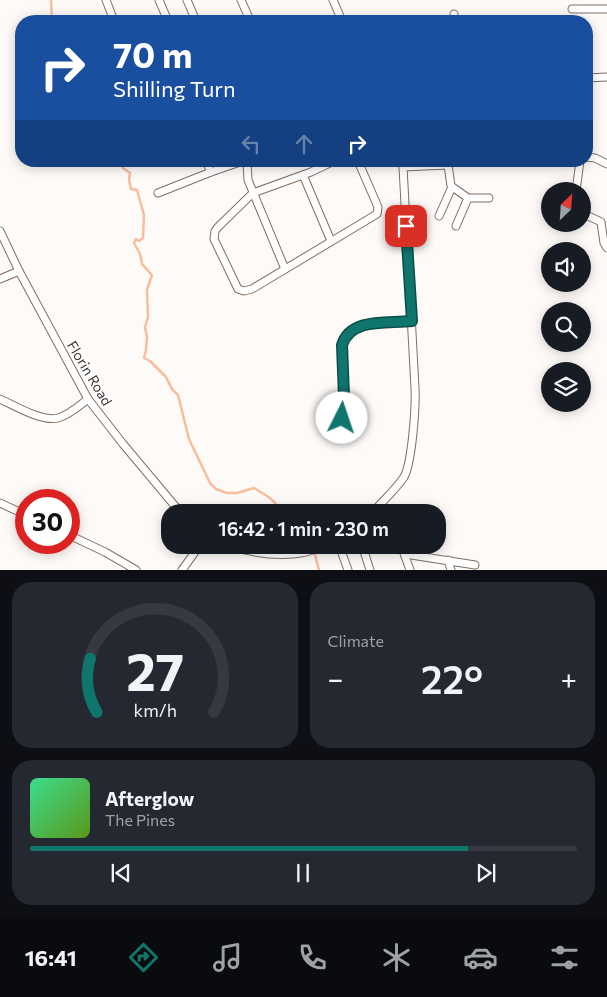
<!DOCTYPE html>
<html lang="en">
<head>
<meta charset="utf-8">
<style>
	:root { --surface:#171b24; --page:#242831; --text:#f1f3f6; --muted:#9ea1a6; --line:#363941; --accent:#0f766e }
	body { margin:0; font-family:Commissioner,sans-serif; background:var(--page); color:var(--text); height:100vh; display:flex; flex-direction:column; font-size:19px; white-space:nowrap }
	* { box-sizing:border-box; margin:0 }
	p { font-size:16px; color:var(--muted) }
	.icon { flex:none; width:28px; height:28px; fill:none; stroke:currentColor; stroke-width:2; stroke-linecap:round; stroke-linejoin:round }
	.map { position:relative; height:570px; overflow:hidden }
	.drawer { display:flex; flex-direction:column; gap:12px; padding:12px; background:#0d0f14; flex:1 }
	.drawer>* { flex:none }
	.banner { position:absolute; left:15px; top:15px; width:578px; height:152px; border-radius:20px; box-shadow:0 2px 12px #0003; background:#1a4fa0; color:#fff; overflow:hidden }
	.needle { width:32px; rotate:25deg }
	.buttons { position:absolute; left:541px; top:182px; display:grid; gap:10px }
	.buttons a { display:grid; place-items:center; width:50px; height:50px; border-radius:50%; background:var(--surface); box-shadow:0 2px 12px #0003; font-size:25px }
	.speed { position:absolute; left:15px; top:489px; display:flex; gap:10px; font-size:25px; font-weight:700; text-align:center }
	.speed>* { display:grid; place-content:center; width:65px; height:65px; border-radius:50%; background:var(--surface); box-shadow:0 2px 12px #0003; line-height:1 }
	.speed .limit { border:8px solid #d22; background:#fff; color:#111 }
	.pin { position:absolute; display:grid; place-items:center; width:42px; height:42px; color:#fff; margin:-21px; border-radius:10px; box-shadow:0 2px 8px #0006 }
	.me { position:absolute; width:55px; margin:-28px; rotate:4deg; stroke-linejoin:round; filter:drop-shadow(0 0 4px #0008) }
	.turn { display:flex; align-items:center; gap:18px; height:105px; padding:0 15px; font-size:22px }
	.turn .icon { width:65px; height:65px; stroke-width:2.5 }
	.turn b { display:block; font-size:35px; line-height:42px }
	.lanes { display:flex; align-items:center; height:48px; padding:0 15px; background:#0003; justify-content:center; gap:25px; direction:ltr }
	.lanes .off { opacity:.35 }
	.big { font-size:38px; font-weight:600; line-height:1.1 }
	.drawer .card { flex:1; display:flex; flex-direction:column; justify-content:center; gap:8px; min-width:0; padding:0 18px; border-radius:20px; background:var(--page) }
	.drawer .dial { align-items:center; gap:0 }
	.dial svg { height:130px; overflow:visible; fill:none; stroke:var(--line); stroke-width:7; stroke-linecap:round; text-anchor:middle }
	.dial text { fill:var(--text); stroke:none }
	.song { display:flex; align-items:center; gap:15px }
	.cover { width:60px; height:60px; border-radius:8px; background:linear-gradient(135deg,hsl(150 70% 55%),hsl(90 70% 35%)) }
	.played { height:5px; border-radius:2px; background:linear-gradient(90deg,var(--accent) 80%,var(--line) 80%) }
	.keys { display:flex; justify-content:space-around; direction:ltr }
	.heat { display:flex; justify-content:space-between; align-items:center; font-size:28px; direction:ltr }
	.drawer .tiles { flex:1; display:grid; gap:12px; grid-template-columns:1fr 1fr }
	.card:last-child { grid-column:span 2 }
	.trip { position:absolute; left:161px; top:504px; width:285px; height:50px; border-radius:20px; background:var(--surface); box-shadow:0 2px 12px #0003; font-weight:600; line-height:50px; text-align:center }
	.dock { display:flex; height:80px; justify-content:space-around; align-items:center; background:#090b0e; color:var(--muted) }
	.dock .icon { width:35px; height:35px }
	.dock .on { color:var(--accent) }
	.dock b { font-size:22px; color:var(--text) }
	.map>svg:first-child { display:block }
</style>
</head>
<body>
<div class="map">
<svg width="607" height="570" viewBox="0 0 607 570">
	<rect width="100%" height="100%" fill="#fdfaf8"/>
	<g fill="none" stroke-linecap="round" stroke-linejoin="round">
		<g stroke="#f8bd9b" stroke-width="2.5">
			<path d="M51 0 52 21"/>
			<path d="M119 161 123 168 130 173 129 180 131 189 137 190 144 215 143 238 139 241 136 239 134 243 140 254 142 264 152 275 147 290 148 317 145 327 147 337 146 350 144 358 150 361 166 377 172 389 178 395 189 439 210 483 216 489 227 493H237L254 488C265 495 277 500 280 512"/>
			<path d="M289 512V508L295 507 298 512"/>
			<path d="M315 555 319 570"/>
		</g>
		<defs>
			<g id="street">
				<path d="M106 0 114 21"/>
				<path d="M159 0 168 21"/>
				<path d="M187 0 196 21"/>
				<path d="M241 0 250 20"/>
				<path d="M333 0 342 21"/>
				<path d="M572 9H607"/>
				<path d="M454 14V21"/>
				<path d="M318 21H319"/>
				<path d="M586 78 607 77"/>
				<path d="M586 157 595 158 607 164"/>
				<path d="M206 161 211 172"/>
				<path d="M247 161 248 180 285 269"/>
				<path d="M334 161 311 172 253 193 218 227 215 231 214 239 238 289 244 291 252 289 377 214 378 207 358 161"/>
				<path d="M448 165 451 186 468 198 456 226"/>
				<path d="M403 167 448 165 449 161"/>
				<path d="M303 175 331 241"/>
				<path d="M576 191 580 161"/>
				<path d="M158 193 211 172 243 161"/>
				<path d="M468 198H489"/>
				<path d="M582 213 601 222 604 243 607 248"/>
				<path d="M439 216 452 187"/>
				<path d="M0 231 19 271 88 399 123 444 180 512"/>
				<path d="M0 279 19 271"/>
				<path d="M0 399C15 406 42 422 58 418 69 415 79 406 88 399"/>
				<path d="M342 418 344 397 342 345C351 317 388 324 412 321"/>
				<path d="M0 503 26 515"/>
				<path d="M373 512C383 501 396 489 404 477 412 463 416 406 415 388L403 167 401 161"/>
				<path d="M69 535 105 552 136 570"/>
				<path d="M227 545C258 555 295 560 326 545"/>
				<path d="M339 545 348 570"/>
				<path d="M362 545 370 570"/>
				<path d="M401 545 410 570"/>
				<path d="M405 554 475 565"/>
				<path d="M448 560 451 570"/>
				<path d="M182 570 200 545"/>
			</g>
		</defs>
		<use href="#street" stroke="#7e6f66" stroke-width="9"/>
		<use href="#street" stroke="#fff" stroke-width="7"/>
	</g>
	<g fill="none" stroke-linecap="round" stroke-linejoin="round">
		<defs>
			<path id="route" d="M342 418 344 397 342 345C351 317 388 324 412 321L406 226"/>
		</defs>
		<use href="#route" stroke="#0a4d48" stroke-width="12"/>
		<use href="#route" stroke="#0f766e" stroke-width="9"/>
	</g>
	<g text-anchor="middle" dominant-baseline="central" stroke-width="4.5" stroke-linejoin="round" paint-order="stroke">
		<g font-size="14" fill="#3a3430" stroke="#fff">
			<text transform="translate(90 373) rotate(59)">Florin Road</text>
		</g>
	</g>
</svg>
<div class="buttons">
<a><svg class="needle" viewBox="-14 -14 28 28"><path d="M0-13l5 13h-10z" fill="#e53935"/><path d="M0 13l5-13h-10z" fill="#9ea1a6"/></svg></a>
<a><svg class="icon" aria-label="sound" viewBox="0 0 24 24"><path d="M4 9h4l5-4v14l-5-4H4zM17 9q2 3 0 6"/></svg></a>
<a><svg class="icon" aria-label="search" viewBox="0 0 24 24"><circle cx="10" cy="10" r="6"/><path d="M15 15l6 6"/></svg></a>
<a><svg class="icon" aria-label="layers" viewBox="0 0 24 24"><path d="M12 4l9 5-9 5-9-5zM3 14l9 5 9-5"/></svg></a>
</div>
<div class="speed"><div class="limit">30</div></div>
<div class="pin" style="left:406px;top:226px;background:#d93025"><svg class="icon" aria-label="arrive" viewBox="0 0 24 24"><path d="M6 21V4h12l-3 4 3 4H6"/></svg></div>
<svg class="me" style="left:342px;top:418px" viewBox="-20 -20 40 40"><circle r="19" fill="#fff"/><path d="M0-13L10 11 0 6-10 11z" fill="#0f766e"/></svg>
<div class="trip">16:42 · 1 min · 230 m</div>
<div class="banner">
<div class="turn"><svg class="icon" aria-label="right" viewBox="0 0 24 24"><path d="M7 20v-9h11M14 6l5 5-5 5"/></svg><div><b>70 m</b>Shilling Turn</div></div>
<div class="lanes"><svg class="icon off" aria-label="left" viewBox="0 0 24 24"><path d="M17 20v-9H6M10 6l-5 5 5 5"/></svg><svg class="icon off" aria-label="ahead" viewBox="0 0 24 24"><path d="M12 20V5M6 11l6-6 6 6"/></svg><svg class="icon" aria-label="right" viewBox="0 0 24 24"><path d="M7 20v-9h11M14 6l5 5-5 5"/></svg></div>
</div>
</div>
<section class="drawer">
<div class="tiles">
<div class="card dial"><svg viewBox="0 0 100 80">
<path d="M14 69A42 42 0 1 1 86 69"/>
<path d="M14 69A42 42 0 0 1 10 36" stroke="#0f766e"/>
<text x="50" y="56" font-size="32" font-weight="700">27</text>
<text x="50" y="72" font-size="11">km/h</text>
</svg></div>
<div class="card"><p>Climate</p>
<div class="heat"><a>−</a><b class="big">22°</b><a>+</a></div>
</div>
<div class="card">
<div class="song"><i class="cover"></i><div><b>Afterglow</b><p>The Pines</p></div></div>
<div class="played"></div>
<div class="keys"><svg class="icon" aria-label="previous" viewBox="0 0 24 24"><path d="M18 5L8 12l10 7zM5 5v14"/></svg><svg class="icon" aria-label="pause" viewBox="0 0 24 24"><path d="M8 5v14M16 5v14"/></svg><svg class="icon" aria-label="next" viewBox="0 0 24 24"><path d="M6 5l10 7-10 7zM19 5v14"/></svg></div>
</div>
</div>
</section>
<nav class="dock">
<b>16:41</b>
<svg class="icon on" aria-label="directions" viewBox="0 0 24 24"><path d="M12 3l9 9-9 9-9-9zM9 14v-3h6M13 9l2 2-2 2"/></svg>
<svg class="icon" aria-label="music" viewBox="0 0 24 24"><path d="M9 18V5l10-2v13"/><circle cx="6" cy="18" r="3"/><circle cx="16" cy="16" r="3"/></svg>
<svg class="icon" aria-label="phone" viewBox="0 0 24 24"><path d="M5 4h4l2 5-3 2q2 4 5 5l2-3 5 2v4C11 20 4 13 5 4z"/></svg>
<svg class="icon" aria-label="climate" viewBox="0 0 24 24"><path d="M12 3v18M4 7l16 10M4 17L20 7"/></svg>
<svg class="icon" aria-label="car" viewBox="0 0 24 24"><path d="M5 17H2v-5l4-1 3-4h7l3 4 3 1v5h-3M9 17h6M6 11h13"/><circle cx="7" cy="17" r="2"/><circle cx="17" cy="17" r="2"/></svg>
<svg class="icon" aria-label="filters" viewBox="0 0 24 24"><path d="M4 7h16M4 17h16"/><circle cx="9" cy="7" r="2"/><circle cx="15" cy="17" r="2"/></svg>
</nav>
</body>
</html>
